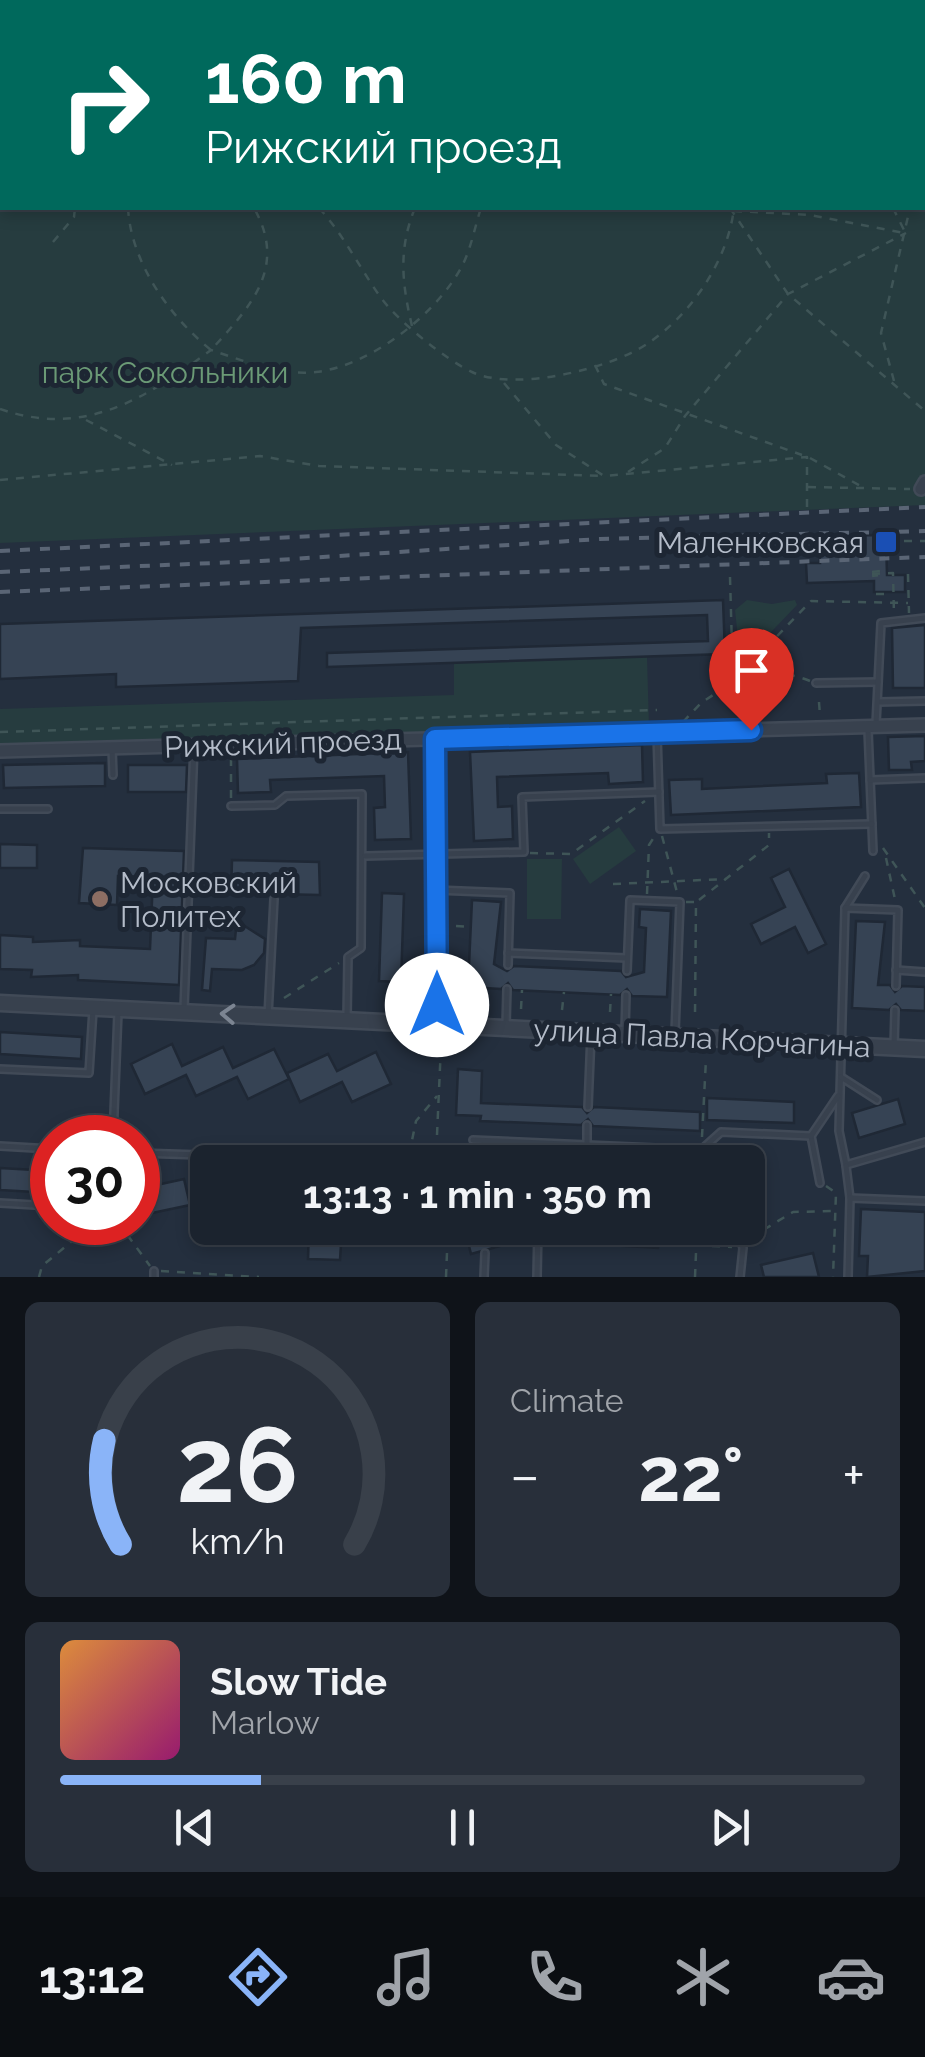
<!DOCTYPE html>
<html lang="en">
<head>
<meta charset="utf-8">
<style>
	:root { --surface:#1b232e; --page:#282f3a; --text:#f1f3f6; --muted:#a0a4aa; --line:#39404a; --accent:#8ab4f8 }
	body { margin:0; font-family:Raleway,sans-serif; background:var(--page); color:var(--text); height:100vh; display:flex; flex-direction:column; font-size:38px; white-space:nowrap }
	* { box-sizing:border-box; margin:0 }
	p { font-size:32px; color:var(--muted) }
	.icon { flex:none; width:55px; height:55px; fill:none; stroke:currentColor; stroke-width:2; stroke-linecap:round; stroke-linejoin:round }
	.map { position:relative; height:1277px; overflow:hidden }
	.drawer { display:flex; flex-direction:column; gap:25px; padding:25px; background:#0f1319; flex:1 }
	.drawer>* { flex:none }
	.top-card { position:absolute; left:0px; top:0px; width:925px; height:210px; box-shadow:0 5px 15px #0003,0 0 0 2px var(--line); background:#00695c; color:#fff; overflow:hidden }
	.speed { position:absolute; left:30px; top:1115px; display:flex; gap:20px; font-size:50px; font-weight:700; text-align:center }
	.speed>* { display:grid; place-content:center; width:130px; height:130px; border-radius:50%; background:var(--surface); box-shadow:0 5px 15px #0003,0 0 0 2px var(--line); line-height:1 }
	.speed .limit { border:15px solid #d22; background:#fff; color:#111 }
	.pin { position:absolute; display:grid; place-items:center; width:85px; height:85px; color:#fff; margin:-102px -42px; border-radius:50% 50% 50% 0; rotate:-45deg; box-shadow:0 0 10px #0007 }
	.pin .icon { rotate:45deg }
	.me { position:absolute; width:110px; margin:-55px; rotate:0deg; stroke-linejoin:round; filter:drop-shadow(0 0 8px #0008) }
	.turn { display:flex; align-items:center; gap:35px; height:210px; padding:0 40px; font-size:45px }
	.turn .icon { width:130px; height:130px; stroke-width:2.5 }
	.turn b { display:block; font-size:70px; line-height:85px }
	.big { font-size:75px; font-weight:700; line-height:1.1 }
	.drawer .widget { flex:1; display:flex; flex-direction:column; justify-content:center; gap:15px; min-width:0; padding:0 35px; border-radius:15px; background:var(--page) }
	.drawer .dial { align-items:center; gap:0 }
	.dial svg { height:260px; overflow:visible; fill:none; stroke:var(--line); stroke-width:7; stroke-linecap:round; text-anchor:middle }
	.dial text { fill:var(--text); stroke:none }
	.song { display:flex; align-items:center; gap:30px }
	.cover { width:120px; height:120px; border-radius:15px; background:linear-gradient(135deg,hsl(30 70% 55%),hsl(320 70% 35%)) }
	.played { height:10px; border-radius:5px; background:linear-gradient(90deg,var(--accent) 25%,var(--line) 25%) }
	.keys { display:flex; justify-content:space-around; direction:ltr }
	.heat { display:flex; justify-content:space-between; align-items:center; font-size:55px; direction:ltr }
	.drawer .tiles { flex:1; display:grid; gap:25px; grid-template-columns:1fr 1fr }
	.widget:last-child { grid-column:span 2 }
	.trip { position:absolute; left:190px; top:1145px; width:575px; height:100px; border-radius:15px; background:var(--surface); box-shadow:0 5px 15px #0003,0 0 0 2px var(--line); font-weight:700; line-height:100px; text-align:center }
	.menu { display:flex; height:160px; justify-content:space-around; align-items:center; background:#0b0e12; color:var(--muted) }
	.menu .icon { width:70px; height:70px }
	.menu .active { color:var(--accent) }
	.menu b { font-size:45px; color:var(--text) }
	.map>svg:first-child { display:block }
</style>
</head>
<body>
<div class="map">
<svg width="925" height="1277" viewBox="0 0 925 1277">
	<rect width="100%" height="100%" fill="#242f3e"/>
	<g fill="#263c3f" fill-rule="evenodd">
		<path d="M0 0H925V505L0 543ZM2 2H922V208H2Z"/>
		<path d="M747 600 772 604 795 600 797 605 751 653 740 657 735 610Z"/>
		<path d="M647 657 649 726 0 746V709L454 695V663Z"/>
		<path d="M619 827 636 851 590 884 573 859Z"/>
		<path d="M527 859H562L561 919H527Z"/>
	</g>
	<g fill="#364354" stroke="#1f2835" stroke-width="2.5">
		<path d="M872 535 886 539 887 575H905V592H874V581L807 583 806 563H820L819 537Z"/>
		<path d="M723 600 725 654 327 667V653L708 641 707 615 301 628 298 681 116 687V674L0 679V624Z"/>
		<path d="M925 625V688H893L892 628Z"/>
		<path d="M925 736V761L911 762 912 770H889L888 737Z"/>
		<path d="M642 745 643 782 609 784 608 773 497 777 498 807 512 806 513 839 474 841 470 752Z"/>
		<path d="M408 752 411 839 375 840 374 808 385 807 384 776 270 780 271 792 238 793 237 759Z"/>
		<path d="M105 763V786L4 788 3 765Z"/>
		<path d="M128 765H187L186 792H128Z"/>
		<path d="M859 773 861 807 671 815 669 780 702 779V789L827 783 826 774Z"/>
		<path d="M0 844 37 845V868H0Z"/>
		<path d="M83 848 184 851 179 985 78 980V975L31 977 32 970 0 969V935L33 937V942L80 940V946L150 949 153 877 118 876 117 905 79 903Z"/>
		<path d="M232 860 319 862 320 895 231 893Z"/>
		<path d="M789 869 826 944 808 953 795 927 761 944 751 924 785 907 771 878Z"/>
		<path d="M382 893 404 894 401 982 379 981Z"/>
		<path d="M472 900 501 902 494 964 507 971 514 966 621 971 626 977 644 972 646 928 639 927 640 909 671 911 667 997 632 996 627 989 620 995 513 990 508 983 501 989 468 987Z"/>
		<path d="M856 921 885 922 878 985H890L895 992 902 986 925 987V1011L901 1010 896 1004 889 1010 852 1008Z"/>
		<path d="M243 925 265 939 264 953 254 965 242 970 212 969 210 991 202 990 206 938 235 939 236 929Z"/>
		<path d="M0 1032 82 1037 81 1059 0 1054Z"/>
		<path d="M172 1044 182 1066 223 1047 233 1068 274 1049 289 1079 248 1099 237 1077 196 1096 186 1075 145 1094 131 1064Z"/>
		<path d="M376 1052 391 1084 352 1102 342 1082 300 1102 287 1073 328 1054 337 1071Z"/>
		<path d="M458 1069 482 1071 481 1103 582 1107 587 1113 594 1107 700 1112V1131L593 1126 588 1119 581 1125 480 1121 481 1116 456 1115Z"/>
		<path d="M707 1098 794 1102V1123L707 1120Z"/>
		<path d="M898 1099 905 1124 859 1138 852 1113Z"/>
		<path d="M0 1168 52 1171V1193L0 1190Z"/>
		<path d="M184 1179 190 1205 138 1216V1189Z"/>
		<path d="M861 1209 925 1212V1271L867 1277 868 1256H859Z"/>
		<path d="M309 1228H342L340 1260 308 1259Z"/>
		<path d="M475 1228H514L518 1241 471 1254 465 1230Z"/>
		<path d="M593 1228H659L658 1248 592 1244Z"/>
		<path d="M813 1253 819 1277H764L761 1265Z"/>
	</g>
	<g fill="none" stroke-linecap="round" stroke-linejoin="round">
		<defs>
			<g id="service">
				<path d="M816 683 878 682"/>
				<path d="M878 702 925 701"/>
				<path d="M876 724 881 623 925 618"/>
				<path d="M868 730 873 851"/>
				<path d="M657 734 660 829 872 824"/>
				<path d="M112 748 113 775"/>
				<path d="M870 780 925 778"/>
				<path d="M231 806 275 805 286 796 362 794 361 948 348 957 347 1017"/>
				<path d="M0 809H48"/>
				<path d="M365 856 524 852 522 797 659 792"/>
				<path d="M436 890 510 893 508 965"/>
				<path d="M845 908 865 876"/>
				<path d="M508 953 627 958"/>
				<path d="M896 970 925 972"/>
				<path d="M627 971 630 900 680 902 675 1033"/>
				<path d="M896 986 898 910 845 908 839 1131 846 1165 925 1142"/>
				<path d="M184 1009 194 746"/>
				<path d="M268 1016 274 899"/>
				<path d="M506 1025 507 989"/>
				<path d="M625 1032 626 995"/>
				<path d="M894 1047 895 1010"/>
				<path d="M0 1069 89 1073 93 1010"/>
				<path d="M841 1077 877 1100"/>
				<path d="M588 1107 591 1035"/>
				<path d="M587 1125V1145"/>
				<path d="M811 1136 820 1183"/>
				<path d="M113 1138 118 1012"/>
				<path d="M473 1140 701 1150 721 1132 811 1136 838 1096"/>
				<path d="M0 1146 52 1149"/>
				<path d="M138 1153 429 1162"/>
				<path d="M700 1162 701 1150"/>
				<path d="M846 1166 850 1198"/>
				<path d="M0 1203 52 1206"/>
				<path d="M737 1228 743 1248 740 1277"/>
				<path d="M154 1277V1271"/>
				<path d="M484 1277 485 1253"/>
				<path d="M537 1277 538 1228"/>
				<path d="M848 1277 850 1198 925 1201"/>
			</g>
			<g id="minor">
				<path d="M921 489 925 482"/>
				<path d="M435 739 437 1025"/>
				<path d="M0 751 925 725"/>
			</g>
			<path id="tertiary" d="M0 1003 925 1049"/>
		</defs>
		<use href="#service" stroke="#414a57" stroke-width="10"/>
		<use href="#minor" stroke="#414a57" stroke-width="16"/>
		<use href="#tertiary" stroke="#414a57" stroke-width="19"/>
		<g stroke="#3f5557" stroke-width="2.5" stroke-dasharray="8 8" stroke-linecap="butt">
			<path d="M84 0 86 2"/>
			<path d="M253 0V2"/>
			<path d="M524 0V2"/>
			<path d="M643 0V2"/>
			<path d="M885 0V2"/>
			<path d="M117 2 120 0"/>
			<path d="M592 2 593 0"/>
			<path d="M0 112 2 110"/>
			<path d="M0 125 2 126"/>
			<path d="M922 141 925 133"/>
			<path d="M0 177 2 175"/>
			<path d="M128 208C131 263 170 317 211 350 250 307 288 268 254 208"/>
			<path d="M319 208C343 234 358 265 379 295 395 319 446 360 472 372 514 392 610 369 647 344 692 314 728 260 734 208"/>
			<path d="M730 208 788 294 925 411"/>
			<path d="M893 208 905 232"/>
			<path d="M734 211 810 215 904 233"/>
			<path d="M53 242 74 217 75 208"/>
			<path d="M412 326C402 284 398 249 415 208"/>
			<path d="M595 365 604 384 802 455"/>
			<path d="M894 381 881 333 910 208"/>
			<path d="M504 383 556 445 604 476 807 457V508"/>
			<path d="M0 409C84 438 145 399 211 350 244 361 281 376 316 372 370 366 437 314 462 266 471 249 475 226 481 208"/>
			<path d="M86 420 172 465"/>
			<path d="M810 458 866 489"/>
			<path d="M628 472 665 448 685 416 788 294 906 233"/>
			<path d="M0 480 260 456 319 466 604 476"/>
			<path d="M808 487 910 489"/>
			<path d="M872 541H925"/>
			<path d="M872 572 881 571V575L872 576"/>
			<path d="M872 574 893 573 894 615"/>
			<path d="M908 574 909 613"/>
			<path d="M730 577 733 682C760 673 784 670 810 681"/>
			<path d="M876 594H892"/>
			<path d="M819 702 820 716"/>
			<path d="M683 722 701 703 733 682 811 601 908 603"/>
			<path d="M0 732 657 710"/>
			<path d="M231 758V800"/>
			<path d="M662 836 678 896"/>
			<path d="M883 848 925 908"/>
			<path d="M530 853 571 854 645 801"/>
			<path d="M886 858 896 904"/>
			<path d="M613 884 726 879"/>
			<path d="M647 894 649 845 656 834"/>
			<path d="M699 900 769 845V833"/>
			<path d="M686 902H696L695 1015"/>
			<path d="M456 926 471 927"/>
			<path d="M284 998 339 963"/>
			<path d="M408 1009 420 1004"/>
			<path d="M521 1009 522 990"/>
			<path d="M562 1010 564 992"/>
			<path d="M610 1012 611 994"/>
			<path d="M437 1135 441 1045"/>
			<path d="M702 1137 706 1059"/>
			<path d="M409 1155 416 1121 437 1096"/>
			<path d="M485 1162 486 1149"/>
			<path d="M826 1186 836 1193 833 1277"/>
			<path d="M118 1222 150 1266"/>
			<path d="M750 1238 793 1212 835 1211"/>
			<path d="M696 1245 732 1247"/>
			<path d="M161 1271 259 1277"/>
			<path d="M39 1277 42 1266 95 1222"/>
			<path d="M446 1277 448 1228"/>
			<path d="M695 1277 697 1228"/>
		</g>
		<use href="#service" stroke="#38414e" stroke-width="5"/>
		<use href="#minor" stroke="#38414e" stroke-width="11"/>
		<use href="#tertiary" stroke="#38414e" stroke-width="14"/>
		<g stroke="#5a6575" stroke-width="4" stroke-dasharray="10 10" stroke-linecap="butt">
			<path d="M0 551 925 507"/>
			<path d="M0 572 261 561 600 539 925 531"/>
			<path d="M0 592 925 557"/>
		</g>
	</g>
	<defs><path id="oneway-chevron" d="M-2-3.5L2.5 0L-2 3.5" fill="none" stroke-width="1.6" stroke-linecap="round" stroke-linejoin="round" transform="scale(2.5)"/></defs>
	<use stroke="#7c8592" href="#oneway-chevron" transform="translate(228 1014) rotate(-177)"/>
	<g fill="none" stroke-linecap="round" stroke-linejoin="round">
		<defs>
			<path id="route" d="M437 1005 435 739 751 730"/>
		</defs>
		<use href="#route" stroke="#114b97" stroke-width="25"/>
		<use href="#route" stroke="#1a73e8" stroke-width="18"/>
	</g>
	<rect fill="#1a4fb4" stroke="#1d2633" stroke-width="4" x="874" y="530" width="24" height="24" rx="5"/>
	<circle fill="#8d6e63" stroke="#1d2633" stroke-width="4" cx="100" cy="899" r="10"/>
	<g text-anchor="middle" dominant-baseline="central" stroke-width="10" stroke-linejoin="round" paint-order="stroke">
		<g font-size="30" fill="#6b9a76" stroke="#1d2633">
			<text x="165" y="372">парк Сокольники</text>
		</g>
		<g font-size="30" fill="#b4bcc9" stroke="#1d2633" text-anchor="end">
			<text x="864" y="542">Маленковская</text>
			<text x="120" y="882" text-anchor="start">Московский<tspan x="120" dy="34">Политех</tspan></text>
		</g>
		<g font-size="30" fill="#b4bcc9" stroke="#1d2633">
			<text transform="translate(283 743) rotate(-2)">Рижский проезд</text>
			<text transform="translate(702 1038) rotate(3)">улица Павла Корчагина</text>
		</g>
	</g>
</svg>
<div class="speed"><div class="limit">30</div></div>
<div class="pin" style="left:751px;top:730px;background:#d93025"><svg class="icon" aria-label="arrive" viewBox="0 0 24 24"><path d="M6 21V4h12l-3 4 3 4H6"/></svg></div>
<svg class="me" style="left:437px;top:1005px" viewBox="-20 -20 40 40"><circle r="19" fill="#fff"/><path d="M0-13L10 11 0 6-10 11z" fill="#1a73e8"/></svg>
<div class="trip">13:13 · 1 min · 350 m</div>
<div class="top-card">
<div class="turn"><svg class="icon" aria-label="right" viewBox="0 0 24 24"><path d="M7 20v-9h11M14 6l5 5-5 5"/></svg><div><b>160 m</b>Рижский проезд</div></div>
</div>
</div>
<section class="drawer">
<div class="tiles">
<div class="widget dial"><svg viewBox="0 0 100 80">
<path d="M14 69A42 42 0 1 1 86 69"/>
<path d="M14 69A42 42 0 0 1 9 37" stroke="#8ab4f8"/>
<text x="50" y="56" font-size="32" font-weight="700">26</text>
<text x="50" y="72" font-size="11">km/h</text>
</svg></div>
<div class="widget"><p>Climate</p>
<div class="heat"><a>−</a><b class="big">22°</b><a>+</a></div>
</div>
<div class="widget">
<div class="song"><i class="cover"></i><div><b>Slow Tide</b><p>Marlow</p></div></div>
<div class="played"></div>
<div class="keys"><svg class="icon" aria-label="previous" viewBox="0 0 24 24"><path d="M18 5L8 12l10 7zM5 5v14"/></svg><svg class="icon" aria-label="pause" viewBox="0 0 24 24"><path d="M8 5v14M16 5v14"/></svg><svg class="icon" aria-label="next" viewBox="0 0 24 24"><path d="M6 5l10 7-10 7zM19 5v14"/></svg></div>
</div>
</div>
</section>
<nav class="menu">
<b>13:12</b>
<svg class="icon active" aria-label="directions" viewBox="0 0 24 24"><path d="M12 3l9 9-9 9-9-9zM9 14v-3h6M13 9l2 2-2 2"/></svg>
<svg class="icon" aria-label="music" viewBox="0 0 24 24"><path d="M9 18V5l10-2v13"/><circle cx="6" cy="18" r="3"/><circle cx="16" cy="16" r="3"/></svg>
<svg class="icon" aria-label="phone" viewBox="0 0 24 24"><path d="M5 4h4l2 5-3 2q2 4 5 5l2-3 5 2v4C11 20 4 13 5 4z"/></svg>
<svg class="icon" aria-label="climate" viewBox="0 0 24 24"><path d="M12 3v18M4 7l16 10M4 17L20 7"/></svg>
<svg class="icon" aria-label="car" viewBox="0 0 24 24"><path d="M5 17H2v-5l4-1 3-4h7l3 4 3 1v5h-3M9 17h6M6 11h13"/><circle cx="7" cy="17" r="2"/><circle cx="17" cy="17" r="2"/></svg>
</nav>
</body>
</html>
